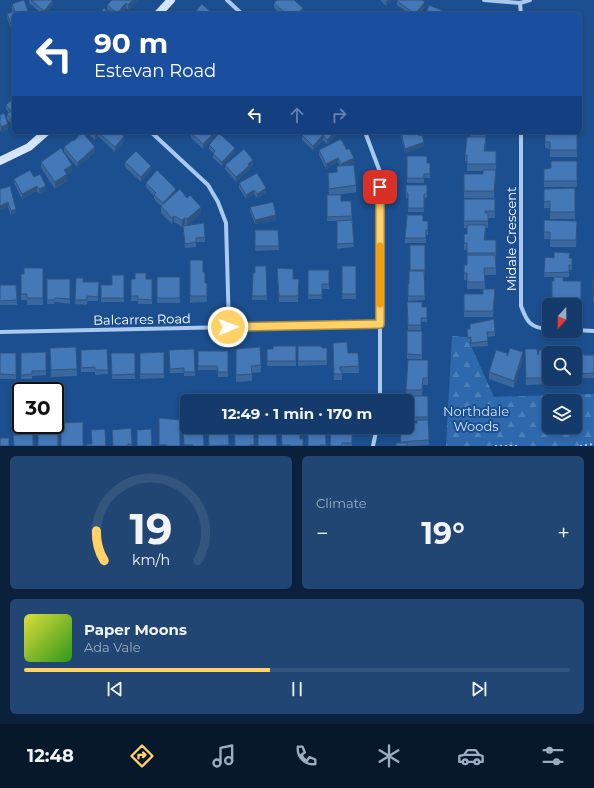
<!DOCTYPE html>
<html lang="en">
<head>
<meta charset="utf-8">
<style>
	:root { --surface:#143b6b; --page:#214673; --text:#f1f3f6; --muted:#9dadc1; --line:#33557e; --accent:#ffd166 }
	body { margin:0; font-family:Montserrat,sans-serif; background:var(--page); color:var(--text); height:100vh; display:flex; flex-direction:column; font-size:15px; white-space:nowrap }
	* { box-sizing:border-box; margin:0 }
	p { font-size:13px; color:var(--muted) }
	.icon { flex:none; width:22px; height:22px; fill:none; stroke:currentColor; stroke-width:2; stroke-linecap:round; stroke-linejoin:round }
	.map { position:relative; height:446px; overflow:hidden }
	.side { display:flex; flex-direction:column; gap:10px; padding:10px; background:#0b203b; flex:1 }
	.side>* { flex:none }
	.banner { position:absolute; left:12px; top:12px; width:570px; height:122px; border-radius:6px; box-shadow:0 2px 6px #0003,0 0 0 1px var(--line); background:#1a4fa0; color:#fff; overflow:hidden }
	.needle { width:26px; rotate:201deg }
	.fabs { position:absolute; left:542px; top:298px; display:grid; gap:8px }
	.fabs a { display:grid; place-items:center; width:40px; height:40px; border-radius:6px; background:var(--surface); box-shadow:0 2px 6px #0003,0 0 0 1px var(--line); font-size:20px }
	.speed { position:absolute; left:12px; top:382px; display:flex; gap:8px; font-size:20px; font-weight:700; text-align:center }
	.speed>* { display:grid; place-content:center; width:52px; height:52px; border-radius:50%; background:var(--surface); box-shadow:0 2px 6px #0003,0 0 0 1px var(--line); line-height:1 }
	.speed .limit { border:2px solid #111; border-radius:6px; background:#fff; color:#111 }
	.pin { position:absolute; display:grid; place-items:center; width:34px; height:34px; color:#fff; margin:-17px; border-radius:8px; box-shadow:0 2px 6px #0006 }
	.me { position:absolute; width:44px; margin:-22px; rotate:89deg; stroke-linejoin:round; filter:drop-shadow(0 0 3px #0008) }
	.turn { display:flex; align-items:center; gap:14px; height:84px; padding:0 16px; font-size:18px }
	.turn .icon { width:52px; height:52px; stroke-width:2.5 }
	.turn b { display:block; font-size:28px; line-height:34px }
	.lanes { display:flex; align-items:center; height:38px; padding:0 16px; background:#0003; justify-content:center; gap:20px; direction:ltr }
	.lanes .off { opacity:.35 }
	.big { font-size:30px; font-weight:700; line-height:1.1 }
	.side .tile { flex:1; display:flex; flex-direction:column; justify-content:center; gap:6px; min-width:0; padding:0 14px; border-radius:6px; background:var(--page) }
	.side .dial { align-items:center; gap:0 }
	.dial svg { height:104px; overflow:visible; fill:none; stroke:var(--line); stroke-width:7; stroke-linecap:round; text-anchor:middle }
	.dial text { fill:var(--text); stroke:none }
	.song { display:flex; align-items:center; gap:12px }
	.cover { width:48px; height:48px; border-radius:6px; background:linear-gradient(135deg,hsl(60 70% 55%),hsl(110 70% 35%)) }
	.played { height:4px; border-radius:2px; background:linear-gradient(90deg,var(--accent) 45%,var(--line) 45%) }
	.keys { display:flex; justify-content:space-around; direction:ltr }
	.heat { display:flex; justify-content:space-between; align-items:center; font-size:22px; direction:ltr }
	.side .tiles { flex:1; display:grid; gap:10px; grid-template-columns:1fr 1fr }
	.tile:last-child { grid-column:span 2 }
	.trip { position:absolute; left:180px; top:394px; width:234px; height:40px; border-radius:6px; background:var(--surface); box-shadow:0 2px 6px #0003,0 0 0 1px var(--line); font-weight:700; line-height:40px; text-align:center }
	.menu { display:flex; height:64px; justify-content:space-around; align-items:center; background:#08182b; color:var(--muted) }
	.menu .icon { width:28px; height:28px }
	.menu .on { color:var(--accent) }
	.menu b { font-size:18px; color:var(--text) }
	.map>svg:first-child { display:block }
</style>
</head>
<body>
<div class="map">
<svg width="594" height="446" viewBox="0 0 594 446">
	<defs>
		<pattern id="forest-firs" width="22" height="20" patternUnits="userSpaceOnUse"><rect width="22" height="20" fill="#2e69ad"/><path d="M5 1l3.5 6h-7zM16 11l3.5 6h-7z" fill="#4d80b9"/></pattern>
	</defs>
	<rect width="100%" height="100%" fill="#1b4f8f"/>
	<path fill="url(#forest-firs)" fill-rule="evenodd" d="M452 336 467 337 494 397 594 394V446H446ZM549 401H575V427H549Z"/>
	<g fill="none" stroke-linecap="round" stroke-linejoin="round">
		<g stroke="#a9c9ee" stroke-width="2" stroke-dasharray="2 3" stroke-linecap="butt">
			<path d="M495 446H519"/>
			<path d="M580 446 594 444"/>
		</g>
		<g stroke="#a9c9ee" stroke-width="4">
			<path d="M227 0 242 14"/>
			<path d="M484 0 520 3 530 0"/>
			<path d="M520 3 521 14"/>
			<path d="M151 132 208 185 218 202 226 223 229 327"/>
			<path d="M365 132 380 172V401"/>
			<path d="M521 132V306C527 322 530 328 549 329"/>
			<path d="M575 330 594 331"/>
			<path d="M0 332 380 324"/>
			<path d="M373 446 377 427"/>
		</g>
		<g stroke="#d6e6fa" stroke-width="8">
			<path d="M158 14 171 0"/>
			<path d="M0 161 29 147 46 132"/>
		</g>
	</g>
	<g fill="#3a679d" fill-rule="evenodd">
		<path d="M29 0H53V4L45 14H42L29 3Z"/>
		<path d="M137 0V1L128 10 126 8 121 14H113L107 9V5Z"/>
		<path d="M381 0H392L386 6 381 1Z"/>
		<path d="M397 1 425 7 419 14H409L397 5Z"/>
		<path d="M274 3 303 13 301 14H281L274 8Z"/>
		<path d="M12 4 28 14H14V36L7 18V14L13 11 12 9Z"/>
		<path d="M14 98V127L7 119V114L9 113 6 109V105Z"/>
		<path d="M0 115 8 129 1 132 0 129Z"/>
		<path d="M88 132H119L124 141 115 152 98 136 95 140 88 134Z"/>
		<path d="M216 132V134L203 149 191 138V133Z"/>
		<path d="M336 132V136L327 144 323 140 313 150 302 140V135Z"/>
		<path d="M400 132H418L424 146 405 153Z"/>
		<path d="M467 132H485L486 143 485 151H496V171L494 198H464V174H483V171H467V161H465V155L471 137V133H467Z"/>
		<path d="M545 132H577V157H550V149L545 148Z"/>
		<path d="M74 141 95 152 77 167 64 152V147Z"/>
		<path d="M209 145 235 152 222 166 213 158V153L209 149Z"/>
		<path d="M319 150H347L354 162 347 165 356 185V192L338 195 341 201 352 216 354 247 337 249V221H327V195H329L328 173 337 172V166H340L338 162 326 169 319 155Z"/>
		<path d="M407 156 427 163H430V178H424V183H407Z"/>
		<path d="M577 161V187H544V169L551 168Z"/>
		<path d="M41 162 72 171 67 175V181L55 189 41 168Z"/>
		<path d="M125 162 151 170 141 182 125 167Z"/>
		<path d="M253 164 249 168V170L236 182 225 169V165Z"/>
		<path d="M34 177 46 190 39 194 37 191 22 199 14 183V179Z"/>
		<path d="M146 183 176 192 201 213 188 225 205 237V242H196V247L185 248 183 226 182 227 174 222 172 224 161 213V206L154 199V196L146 187Z"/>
		<path d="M239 183 266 193 257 198 254 194 246 199 239 188Z"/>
		<path d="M406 185H427V198H424V212H408V198H406Z"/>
		<path d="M575 188V219H550V208H544V189Z"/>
		<path d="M0 189 16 213 11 215Z"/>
		<path d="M464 199H495V218H488V228H486L485 240H496V275H485V289H467V280H464V265H467V250H464V234H467V228H464Z"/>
		<path d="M250 207 276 220 255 224 250 211Z"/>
		<path d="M544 220 577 221 576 247H550V239H544Z"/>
		<path d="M423 221H428V235H426V243H405V238Z"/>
		<path d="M255 230H278L279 250 255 251Z"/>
		<path d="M410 245H425V275H424L425 300 408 301V284H409L410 271Z"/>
		<path d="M545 257 572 258V270H569V277H558L563 281H581V308H575V305H552V281H554V277H544Z"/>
		<path d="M190 260 203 272 205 283H207V302L190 303Z"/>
		<path d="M266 266 267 300H252L253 273H255Z"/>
		<rect x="342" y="266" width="14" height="33"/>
		<path d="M43 268V305H27V300H21V274H24Z"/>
		<path d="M277 268 293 279 299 285 298 302H279Z"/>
		<path d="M308 270H329V289H322V299H308Z"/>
		<path d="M124 275V302H101V285H112Z"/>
		<rect x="157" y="277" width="23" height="26"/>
		<path d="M76 278 83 282H99L98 301H87V305L75 304Z"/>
		<path d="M47 279H70V304L55 302 54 304H47Z"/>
		<path d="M131 279H152V304H138V301H131Z"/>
		<rect x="593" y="279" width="1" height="23"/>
		<path d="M0 285H16L17 305H0Z"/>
		<path d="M464 294H483L495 296 493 317H464Z"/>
		<path d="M407 302 422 307H427V322H421V330H408Z"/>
		<path d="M470 324 495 332V336L487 337 488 346 471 347V342H468L467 334V329H470Z"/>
		<rect x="407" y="331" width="15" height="28"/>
		<path d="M333 343 348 353H358L359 373H342V380H334Z"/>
		<path d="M296 346V366H267V349H273Z"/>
		<path d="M298 346 327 348V365L298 366Z"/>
		<path d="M76 347 77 376 51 377 50 348Z"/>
		<path d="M107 349 108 374 95 375V372H81V350Z"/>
		<path d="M194 349 195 376H184V373H170L169 350Z"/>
		<path d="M236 349 261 365V372L252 373V381L236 382Z"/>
		<path d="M525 349 538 355 548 350 549 384 526 385Z"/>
		<path d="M198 351H228V377H218L217 370H198Z"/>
		<path d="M46 352V375L32 376V379H21V353Z"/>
		<path d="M164 352V378L140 379V353Z"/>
		<path d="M576 352 584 355H594V378H577Z"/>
		<rect x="0" y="353" width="16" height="26"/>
		<path d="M111 353H135V379H112Z"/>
		<path d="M507 356 523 359 514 388 489 379V372Z"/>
		<path d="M428 360V385H423L422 396H428V421L429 445 412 446H396L401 443 400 431 407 430V401L406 390ZM413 421H417V423H413Z"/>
		<rect x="557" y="379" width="15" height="5"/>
		<path d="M281 427 303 446H282Z"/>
		<path d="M325 427 326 446H308Z"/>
		<path d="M352 427V446H330Z"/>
		<path d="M131 428 132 446H112Z"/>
	</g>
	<g fill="#305480">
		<path d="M53 0V4L45 14H44V11Z"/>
		<path d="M133 0H137V1L128 10V5Z"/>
		<path d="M388 0H392L386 6V2Z"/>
		<path d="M425 2V7L419 14H415Z"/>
		<path d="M126 3V8L121 14H117Z"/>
		<path d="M303 8V13L301 14H297Z"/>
		<path d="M8 124V129L1 132V127Z"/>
		<path d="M97 132 98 136 95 140V135Z"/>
		<path d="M215 132H216V134L203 149V144Z"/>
		<path d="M335 132H336V136L327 144V140Z"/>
		<path d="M323 135V140L313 150V146Z"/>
		<path d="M124 136V141L115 152V147Z"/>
		<path d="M424 142V146L405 153V149Z"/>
		<path d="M95 147V152L77 167V163Z"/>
		<path d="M235 148V152L222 166V162Z"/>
		<path d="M338 158V162L326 169V164Z"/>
		<path d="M354 158V162L341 168V164Z"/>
		<path d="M253 160V164L249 168V170L236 182V177Z"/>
		<path d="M72 165V171L67 175V181L55 189V182L64 170Z"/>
		<path d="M151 166V170L141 182V177Z"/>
		<path d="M496 170V176L494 198V191Z"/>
		<path d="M37 186V191L22 199V194Z"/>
		<path d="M46 186V190L39 194V189Z"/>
		<path d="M266 188V193L257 198V194Z"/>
		<path d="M176 189V193L163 208V203Z"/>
		<path d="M254 190V194L246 199V195Z"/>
		<path d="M8 202V207L0 210V206Z"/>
		<path d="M201 207V213L187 226V219Z"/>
		<path d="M16 209V213L11 215V211Z"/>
		<path d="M276 215V220L255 224V220Z"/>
		<path d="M174 216V222L172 224V218Z"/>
		<path d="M185 218V224L182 227V220Z"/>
		<path d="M495 289V296L493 317V311Z"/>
		<path d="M523 352V359L514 388V381Z"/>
	</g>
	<g fill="#4478b7" stroke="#305480">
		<path d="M24 0 28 11 24 13 25 14H14V31L7 14 15 11 12 4Z"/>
		<path d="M31 0H53L44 11Z"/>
		<path d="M112 0H133L128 5 126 3 117 13 107 5Z"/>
		<path d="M277 0H294L303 8 297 14H286L274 3Z"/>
		<path d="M397 0H422L425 2 415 14 397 1Z"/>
		<path d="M202 4 213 14H193Z"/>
		<path d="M429 5 451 14H426Z"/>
		<path d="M104 8 110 14H99Z"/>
		<path d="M315 11 317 14H312Z"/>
		<path d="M14 98V123L7 114 11 111 6 105Z"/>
		<path d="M4 113 8 124 1 127 0 124V115Z"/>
		<path d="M82 132 95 147 77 163 64 147 73 140 74 141Z"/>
		<path d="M91 132H97L95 135Z"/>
		<path d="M98 132H119L124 136 115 147Z"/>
		<path d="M192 132H215L203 144 191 133Z"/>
		<path d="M305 132H335L327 140 323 135 313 146 302 135Z"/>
		<path d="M401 132H418L419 136 422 135 424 142 405 149Z"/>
		<rect x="471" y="132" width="14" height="2"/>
		<path d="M545 132H577V150H550V142H545Z"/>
		<path d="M219 133 235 148 222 162 213 154 215 151 209 145Z"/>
		<path d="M467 137H486L484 151H496V164H467V155H465Z"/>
		<path d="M341 139 347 150 349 148 354 158 341 164 338 158 326 164 319 150Z"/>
		<path d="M61 148 72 165 64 170 67 174 55 182 41 162Z"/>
		<path d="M244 149 253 160 248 164 249 166 236 177 225 165Z"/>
		<path d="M136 151 151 166 141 177 125 162Z"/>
		<path d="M407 156H427V163H430V174H424V178H407Z"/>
		<path d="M551 161H577V181H544V169L551 168Z"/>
		<path d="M354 165 356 185 329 189 328 173 337 172V166Z"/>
		<path d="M30 170 34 177 40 174 46 186 39 189 37 186 22 194 14 179Z"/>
		<path d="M157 170 176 189 163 203 154 195 156 193 146 183Z"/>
		<path d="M483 170H496L494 191H464V174H483Z"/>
		<path d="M257 173 266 188 257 194 254 190 246 195 239 183Z"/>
		<path d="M406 185H427V194H424V208H408V193H406Z"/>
		<path d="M10 186 16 209 11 211 8 202 0 206V189Z"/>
		<path d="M575 188V212H550V201L544 202V189Z"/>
		<path d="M180 189 187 198 190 195 201 207 187 219 185 218 182 220 174 216 172 218 161 206Z"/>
		<path d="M327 195H341V201H351L352 216 327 217Z"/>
		<path d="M464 199H495V211H485V213H488V221H464Z"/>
		<path d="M273 202 276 215 255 220 250 207Z"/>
		<path d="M407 215H423V221H428V230H426V238H405Z"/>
		<path d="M352 220 354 243 337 244V221Z"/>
		<path d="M544 220 577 221 576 240H550V232H544Z"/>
		<path d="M204 223 205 237 196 238V242L185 244 183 226Z"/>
		<path d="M467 225H486L484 240H496V253H467V243H464V234H467Z"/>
		<path d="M255 230H278L279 246H255Z"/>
		<rect x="410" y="245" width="15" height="25"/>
		<path d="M554 252 570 253 569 258H572V265H569V272L544 273 545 257 554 258Z"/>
		<path d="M467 255H495L496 268H484L485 282H467V273H464V265H467Z"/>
		<path d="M190 260H203V272H205V283H207V296H190Z"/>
		<path d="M255 266H266L267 296H252L253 273H255Z"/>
		<rect x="342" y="266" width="14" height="28"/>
		<path d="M24 268H43V298H27V294H21V274H24Z"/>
		<path d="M277 268 293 269V279H299L298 296H279Z"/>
		<path d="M308 270H329V284H322V295H308Z"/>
		<path d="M409 271H424L425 296H408V284H409Z"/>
		<path d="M135 273H146V279H152V300L138 299V296H131V279H135Z"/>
		<path d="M112 275H124V298H101V285H112Z"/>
		<rect x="157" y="277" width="23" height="21"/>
		<path d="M554 277H563V281H581V302H552V281H554Z"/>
		<path d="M76 278H83V282H99L98 297 87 296V300H75Z"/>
		<path d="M47 279H70V299L55 298 54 300H47Z"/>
		<rect x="593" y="279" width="1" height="16"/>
		<path d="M0 285H16L17 300 0 301Z"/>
		<path d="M483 289H495L493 311H464V294H483Z"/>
		<path d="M407 302H422V307H427V318H421V325H408Z"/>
		<path d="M494 319 495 332H487L488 341 471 343V337L468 338 467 329H470V324Z"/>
		<path d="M407 331H422V355L407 354Z"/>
		<path d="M347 342 348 353H358L359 366 340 367V370H342V374H334L333 343Z"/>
		<path d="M273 346H296V361H267V349H273Z"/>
		<path d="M298 346H321L322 348H327V361H298Z"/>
		<path d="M76 347 77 369 51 370 50 348Z"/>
		<path d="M260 347 261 365 251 366 252 374 236 375V349Z"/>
		<path d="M510 348 523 352 514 381 489 372 496 350 507 353V356Z"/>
		<path d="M107 349 108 370H95V367L81 368V350Z"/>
		<path d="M194 349 195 372H184V368L170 369 169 350Z"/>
		<path d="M525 349H537L538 355 539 350H548L549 378H526Z"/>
		<path d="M198 351H228V372H218L217 366H198Z"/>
		<path d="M46 352V371H32V374L21 375V353Z"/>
		<path d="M164 352V374H140V353Z"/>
		<path d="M576 352H583L584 355H594V373L577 374Z"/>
		<path d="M0 353H16V375L0 374Z"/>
		<path d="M111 353H135V374L112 375Z"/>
		<path d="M408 360H428V378H423L422 390H406Z"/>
		<path d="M406 396H428V417H407V401H406Z"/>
		<path d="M159 418 180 420V446H167V445H159Z"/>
		<path d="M413 420V423H417V420H428L429 440 401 442 400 431 408 430 407 421Z"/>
		<path d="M83 422V446H61V423Z"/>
		<path d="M203 427 204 446H193V445H184L183 428Z"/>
		<path d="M208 427H228L229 445 209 446Z"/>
		<path d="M234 427H254V445H250V446H235Z"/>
		<path d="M258 427H276L277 446H258Z"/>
		<path d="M281 427H300V439H303V446H290V445H282Z"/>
		<path d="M308 427H325L326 445H320V446H308Z"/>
		<path d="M331 427H352V443H342V446H330Z"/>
		<path d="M131 428 132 444H128V446H113L112 430Z"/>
		<path d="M105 429 106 446H87V444H92L91 430Z"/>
		<path d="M151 429 152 446H137V430Z"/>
		<rect x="38" y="431" width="20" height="15"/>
		<path d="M33 434V446H14L13 435Z"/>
		<rect x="0" y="438" width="9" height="8"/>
		<rect x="396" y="443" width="11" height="3"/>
	</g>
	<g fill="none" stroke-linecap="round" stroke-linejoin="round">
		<defs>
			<path id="route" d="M228 327 380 324V187"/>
		</defs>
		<use href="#route" stroke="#a68842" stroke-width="10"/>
		<use href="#route" stroke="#ffd166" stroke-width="7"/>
		<path stroke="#f59e0b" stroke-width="7" d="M380 246V304"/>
	</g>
	<g text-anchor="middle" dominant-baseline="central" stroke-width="4" stroke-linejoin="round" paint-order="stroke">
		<g font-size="13" fill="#fff" stroke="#1b4f8f">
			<text transform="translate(511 239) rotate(-90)">Midale Crescent</text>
			<text transform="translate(142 319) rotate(-1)">Balcarres Road</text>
		</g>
		<g font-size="13" fill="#cfe3fa" stroke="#1b4f8f">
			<text x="476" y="411">Northdale<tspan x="476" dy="15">Woods</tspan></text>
		</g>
	</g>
</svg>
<div class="fabs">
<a><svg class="needle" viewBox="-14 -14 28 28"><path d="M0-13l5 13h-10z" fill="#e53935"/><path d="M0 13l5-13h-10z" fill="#9dadc1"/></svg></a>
<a><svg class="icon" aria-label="search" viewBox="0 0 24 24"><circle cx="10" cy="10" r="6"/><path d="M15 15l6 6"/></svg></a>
<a><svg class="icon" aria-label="layers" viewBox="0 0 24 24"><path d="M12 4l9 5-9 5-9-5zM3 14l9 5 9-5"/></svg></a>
</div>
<div class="speed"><div class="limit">30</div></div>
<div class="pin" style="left:380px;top:187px;background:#d93025"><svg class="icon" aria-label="arrive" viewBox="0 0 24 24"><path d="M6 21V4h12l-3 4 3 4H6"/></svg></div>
<svg class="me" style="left:228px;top:327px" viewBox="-20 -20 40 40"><circle r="17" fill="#ffd166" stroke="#fff" stroke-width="3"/><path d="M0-11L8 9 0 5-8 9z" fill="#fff"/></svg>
<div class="trip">12:49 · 1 min · 170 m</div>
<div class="banner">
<div class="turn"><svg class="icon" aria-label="left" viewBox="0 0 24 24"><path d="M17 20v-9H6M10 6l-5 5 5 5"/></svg><div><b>90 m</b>Estevan Road</div></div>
<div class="lanes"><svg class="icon" aria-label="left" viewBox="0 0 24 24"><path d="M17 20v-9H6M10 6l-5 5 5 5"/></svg><svg class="icon off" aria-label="ahead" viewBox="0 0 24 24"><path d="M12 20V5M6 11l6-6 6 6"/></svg><svg class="icon off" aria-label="right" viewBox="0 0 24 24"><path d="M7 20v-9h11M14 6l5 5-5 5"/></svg></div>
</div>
</div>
<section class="side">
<div class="tiles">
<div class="tile dial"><svg viewBox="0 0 100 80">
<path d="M14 69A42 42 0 1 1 86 69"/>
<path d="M14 69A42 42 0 0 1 8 46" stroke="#ffd166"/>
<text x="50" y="56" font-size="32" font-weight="700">19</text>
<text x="50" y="72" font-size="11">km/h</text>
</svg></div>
<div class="tile"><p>Climate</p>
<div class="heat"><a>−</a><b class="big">19°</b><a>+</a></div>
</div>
<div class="tile">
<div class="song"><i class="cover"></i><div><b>Paper Moons</b><p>Ada Vale</p></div></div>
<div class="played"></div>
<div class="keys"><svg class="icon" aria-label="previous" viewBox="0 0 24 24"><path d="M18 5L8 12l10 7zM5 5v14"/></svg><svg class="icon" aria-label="pause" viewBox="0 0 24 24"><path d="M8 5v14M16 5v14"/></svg><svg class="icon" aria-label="next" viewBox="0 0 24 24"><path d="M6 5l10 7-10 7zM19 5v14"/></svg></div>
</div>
</div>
</section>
<nav class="menu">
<b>12:48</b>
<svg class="icon on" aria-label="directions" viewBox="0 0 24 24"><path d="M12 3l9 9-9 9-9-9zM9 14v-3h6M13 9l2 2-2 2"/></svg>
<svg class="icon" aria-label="music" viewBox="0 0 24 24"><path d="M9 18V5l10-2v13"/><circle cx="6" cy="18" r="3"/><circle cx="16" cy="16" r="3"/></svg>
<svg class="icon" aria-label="phone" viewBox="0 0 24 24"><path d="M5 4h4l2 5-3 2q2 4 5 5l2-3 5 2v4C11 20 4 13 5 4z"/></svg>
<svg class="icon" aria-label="climate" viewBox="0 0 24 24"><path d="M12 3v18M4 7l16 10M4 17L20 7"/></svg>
<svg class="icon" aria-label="car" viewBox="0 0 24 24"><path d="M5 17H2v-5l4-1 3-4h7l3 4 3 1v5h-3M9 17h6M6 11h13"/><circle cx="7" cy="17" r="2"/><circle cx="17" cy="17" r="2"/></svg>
<svg class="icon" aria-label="filters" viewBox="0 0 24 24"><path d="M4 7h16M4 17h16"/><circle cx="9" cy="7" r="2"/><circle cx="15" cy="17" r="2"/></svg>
</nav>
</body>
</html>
